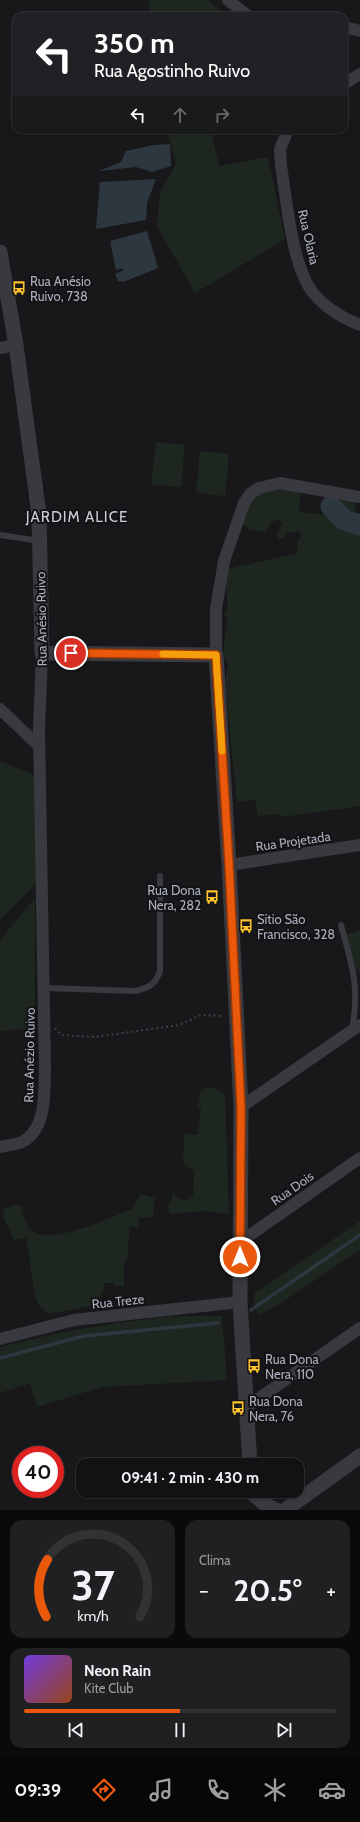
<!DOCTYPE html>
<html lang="pt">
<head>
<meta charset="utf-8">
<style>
	:root { --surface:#121214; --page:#1f2022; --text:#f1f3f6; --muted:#9c9ea0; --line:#313234; --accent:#ea580c }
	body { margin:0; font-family:Cabin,sans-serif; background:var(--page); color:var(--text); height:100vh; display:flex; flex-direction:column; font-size:15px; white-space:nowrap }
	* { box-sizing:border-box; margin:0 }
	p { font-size:13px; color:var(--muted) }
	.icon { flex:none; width:22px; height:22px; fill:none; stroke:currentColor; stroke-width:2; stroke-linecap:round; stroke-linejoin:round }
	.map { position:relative; height:1510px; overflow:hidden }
	.sheet { display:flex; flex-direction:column; gap:10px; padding:10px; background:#0a0a0b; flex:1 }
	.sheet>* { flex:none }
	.banner { position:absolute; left:12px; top:12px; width:336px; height:122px; border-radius:12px; box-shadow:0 1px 3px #0004,0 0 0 1px var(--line); background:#202124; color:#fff; overflow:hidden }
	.speed { position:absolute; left:12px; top:1446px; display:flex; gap:8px; font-size:20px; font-weight:700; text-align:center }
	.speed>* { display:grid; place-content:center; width:52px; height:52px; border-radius:50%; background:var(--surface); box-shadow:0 1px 3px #0004,0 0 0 1px var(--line); line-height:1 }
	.speed .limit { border:6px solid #d22; background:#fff; color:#111 }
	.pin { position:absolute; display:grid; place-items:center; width:34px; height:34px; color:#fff; margin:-17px; border:2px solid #fff; border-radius:50%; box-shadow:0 1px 4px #0007 }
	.me { position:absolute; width:44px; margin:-22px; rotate:0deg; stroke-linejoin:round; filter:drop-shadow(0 0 3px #0008) }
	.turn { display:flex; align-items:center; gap:14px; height:84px; padding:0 16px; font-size:18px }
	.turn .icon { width:52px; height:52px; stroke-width:2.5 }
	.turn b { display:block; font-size:28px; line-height:34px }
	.lanes { display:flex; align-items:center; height:38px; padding:0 16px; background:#0003; justify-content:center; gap:20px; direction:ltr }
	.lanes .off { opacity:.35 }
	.big { font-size:30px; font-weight:800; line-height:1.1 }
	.sheet .tile { flex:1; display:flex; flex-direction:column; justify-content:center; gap:6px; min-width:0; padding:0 14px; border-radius:12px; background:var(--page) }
	.sheet .dial { align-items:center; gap:0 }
	.dial svg { height:104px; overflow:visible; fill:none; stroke:var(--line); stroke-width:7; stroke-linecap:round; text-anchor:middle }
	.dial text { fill:var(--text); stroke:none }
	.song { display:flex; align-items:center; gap:12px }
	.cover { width:48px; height:48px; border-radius:6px; background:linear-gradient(135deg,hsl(260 70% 55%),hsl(20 70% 35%)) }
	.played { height:4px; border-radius:2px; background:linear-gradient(90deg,var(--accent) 50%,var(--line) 50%) }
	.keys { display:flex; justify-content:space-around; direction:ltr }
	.heat { display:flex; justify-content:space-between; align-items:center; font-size:22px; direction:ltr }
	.sheet .tiles { flex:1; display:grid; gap:10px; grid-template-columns:1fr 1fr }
	.tile:last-child { grid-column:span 2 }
	.trip { position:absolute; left:76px; top:1458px; width:228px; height:40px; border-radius:12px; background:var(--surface); box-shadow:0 1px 3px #0004,0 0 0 1px var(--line); font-weight:800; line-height:40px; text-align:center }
	.tab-bar { display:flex; height:64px; justify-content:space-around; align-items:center; background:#070708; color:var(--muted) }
	.tab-bar .icon { width:28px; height:28px }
	.tab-bar .current { color:var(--accent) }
	.tab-bar b { font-size:18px; color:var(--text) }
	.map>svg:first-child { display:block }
</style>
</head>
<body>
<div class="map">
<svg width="360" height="1510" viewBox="0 0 360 1510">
	<rect width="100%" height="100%" fill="#18181b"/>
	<g fill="#1e2620">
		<path d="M149 0H208L224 14V16H151Z"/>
		<path d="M167 130H213V139L219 166 268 157 285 239 195 293 157 226 160 192 176 164Z"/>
		<path d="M156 442 185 445 181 487 151 485Z"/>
		<path d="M200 451 229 454 225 496 196 493Z"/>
		<path d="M281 488 293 489 301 494 298 512 336 516 342 498 357 502 353 517 360 519V806L282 817 280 814 258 816 255 799 237 802 225 684 228 665 224 655V641L228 619 223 614 228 610 225 575 228 569 298 553 297 541 302 536 299 531 287 533 284 538 279 539 277 535 282 524 279 519 272 522 264 532 250 530 242 523 252 496 265 490Z"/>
		<path d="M0 761 34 775 36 884 0 920Z"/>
		<path d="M35 898V1028L0 1031V940Z"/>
		<path d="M360 930V974L358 969 355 968 344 935Z"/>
		<path d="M213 1087 225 1094 229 1214 207 1211 169 1214 168 1204 171 1202 173 1193 178 1198 186 1201 193 1195 194 1171 183 1163 184 1135 188 1133 195 1135 198 1134 201 1108 198 1107 201 1089Z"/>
		<path d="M141 1194 155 1198 153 1217 139 1218 138 1227H130L127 1260 124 1262V1286H115L114 1283H104L103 1292 96 1305 48 1314C45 1311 41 1308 39 1305 32 1297 30 1252 26 1238L14 1240 3 1216 4 1209 16 1204 21 1206C23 1215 25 1225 33 1231 52 1246 111 1217 132 1209Z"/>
		<path d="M360 1221V1250L278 1305 260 1314 253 1308 255 1293Z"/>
		<path d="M186 1316H222L227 1380 102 1387 37 1407 30 1383 0 1393V1347C63 1331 120 1320 186 1316Z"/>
	</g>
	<g fill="#2d3740">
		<path d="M170 144 171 166 152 172 136 167 99 171 121 162 126 151 154 145Z"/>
		<path d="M156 179 147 203 146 220 96 229 100 182Z"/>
		<path d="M147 231 158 268 123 282 118 281 115 274 124 270 123 268 116 270 110 241Z"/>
	</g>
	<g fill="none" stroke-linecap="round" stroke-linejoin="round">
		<g stroke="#2d3740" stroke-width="3.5">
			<path d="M251 1310 360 1235"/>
			<path d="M0 1358 84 1336 218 1323"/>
		</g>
		<path stroke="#2d3740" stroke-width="21" d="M331 506 344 520 360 525"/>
		<path stroke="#3f4147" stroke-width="2" stroke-dasharray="2 3" stroke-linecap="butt" d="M55 1028 61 1035 95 1037 179 1025 201 1015 223 1016"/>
		<g stroke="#393a40" stroke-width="6">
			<path d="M0 535 40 541"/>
			<path d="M341 925C352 965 360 987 352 1029"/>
			<path d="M44 988 136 991C150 987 155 985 160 971V876"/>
			<path d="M250 1462H268"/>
			<path d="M298 1485 307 1492"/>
		</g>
		<g stroke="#393a40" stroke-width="12">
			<path d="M228 0 248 16"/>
			<path d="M344 27 360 31"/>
			<path d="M344 84 360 74"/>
			<path d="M288 130 280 149 281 166C287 201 291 257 309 287 320 305 342 318 360 325"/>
			<path d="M0 348 16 345"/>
			<path d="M216 655V609L224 561 244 503 251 493 259 488 280 483 360 497"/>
			<path d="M0 709 39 746"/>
			<path d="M229 865 360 845"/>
			<path d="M241 1107 360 1025"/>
			<path d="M0 1147C7 1145 15 1145 22 1142 47 1129 44 1093 45 1070L39 730 42 653"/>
			<path d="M240 1242 360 1158"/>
			<path d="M0 1339 74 1320 240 1302"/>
			<path d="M245 1408 360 1328"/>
		</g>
		<g stroke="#393a40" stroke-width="15">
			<path d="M0 252 16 345 39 514 42 653 216 655 229 865 241 1107 240 1302 250 1465"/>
			<path d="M252 1493 266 1505 276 1510"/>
			<path d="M285 1510 360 1456"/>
		</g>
	</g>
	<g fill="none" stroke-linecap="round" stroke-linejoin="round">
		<defs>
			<path id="route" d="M71 653 216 655 229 864 241 1108 240 1257"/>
		</defs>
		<use href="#route" stroke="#983908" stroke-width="10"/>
		<use href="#route" stroke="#ea580c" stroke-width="7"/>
		<path stroke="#f59e0b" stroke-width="7" d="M163 654 216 655 222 751"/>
	</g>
	<defs>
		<symbol id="bus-bare" viewBox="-9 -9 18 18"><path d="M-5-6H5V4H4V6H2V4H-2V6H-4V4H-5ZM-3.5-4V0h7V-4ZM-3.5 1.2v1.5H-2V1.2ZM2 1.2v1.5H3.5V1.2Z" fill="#fdc22e" stroke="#131316" stroke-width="2.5" paint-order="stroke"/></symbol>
	</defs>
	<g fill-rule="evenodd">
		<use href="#bus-bare" x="9" y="278" width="20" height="20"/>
		<use href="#bus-bare" x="202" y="887" width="20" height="20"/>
		<use href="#bus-bare" x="236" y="916" width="20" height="20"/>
		<use href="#bus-bare" x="244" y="1356" width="20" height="20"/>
		<use href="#bus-bare" x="228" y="1398" width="20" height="20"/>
	</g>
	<g text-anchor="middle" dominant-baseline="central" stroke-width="4" stroke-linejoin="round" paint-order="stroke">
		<g font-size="13" fill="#aaaebb" stroke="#131316">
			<text transform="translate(309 237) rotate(77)">Rua Olaria</text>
			<text transform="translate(41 619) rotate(-91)">Rua Anésio Ruivo</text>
			<text transform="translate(293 841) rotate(-8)">Rua Projetada</text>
			<text transform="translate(29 1055) rotate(-89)">Rua Anézio Ruivo</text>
			<text transform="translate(292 1188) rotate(-35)">Rua Dois</text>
			<text transform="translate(118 1301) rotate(-6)">Rua Treze</text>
		</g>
		<g font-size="13" fill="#aaaebb" stroke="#131316" text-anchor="start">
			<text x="30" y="281">Rua Anésio<tspan x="30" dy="15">Ruivo, 738</tspan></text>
			<text x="201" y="890" text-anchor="end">Rua Dona<tspan x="201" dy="15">Nera, 282</tspan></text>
			<text x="257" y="919">Sítio São<tspan x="257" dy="15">Francisco, 328</tspan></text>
			<text x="265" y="1359">Rua Dona<tspan x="265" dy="15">Nera, 110</tspan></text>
			<text x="249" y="1401">Rua Dona<tspan x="249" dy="15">Nera, 76</tspan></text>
		</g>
		<g font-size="15" letter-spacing="1" fill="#cbced7" stroke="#131316">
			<text x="77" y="517">JARDIM ALICE</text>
		</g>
	</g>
</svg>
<div class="speed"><div class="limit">40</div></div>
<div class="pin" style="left:71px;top:653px;background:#d93025"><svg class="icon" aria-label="arrive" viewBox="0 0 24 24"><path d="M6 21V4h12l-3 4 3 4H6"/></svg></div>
<svg class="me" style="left:240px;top:1257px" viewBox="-20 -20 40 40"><circle r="17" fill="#ea580c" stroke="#fff" stroke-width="3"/><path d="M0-11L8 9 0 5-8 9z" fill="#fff"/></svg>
<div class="trip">09:41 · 2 min · 430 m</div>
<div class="banner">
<div class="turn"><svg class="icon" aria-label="left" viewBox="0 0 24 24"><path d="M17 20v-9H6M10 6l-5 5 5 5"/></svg><div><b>350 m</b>Rua Agostinho Ruivo</div></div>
<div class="lanes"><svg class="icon" aria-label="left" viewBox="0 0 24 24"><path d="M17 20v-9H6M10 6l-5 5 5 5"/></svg><svg class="icon off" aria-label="ahead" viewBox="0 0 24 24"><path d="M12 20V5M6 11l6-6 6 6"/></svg><svg class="icon off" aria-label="right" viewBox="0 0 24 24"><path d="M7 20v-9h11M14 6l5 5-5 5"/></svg></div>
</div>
</div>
<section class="sheet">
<div class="tiles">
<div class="tile dial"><svg viewBox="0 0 100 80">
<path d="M14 69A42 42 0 1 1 86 69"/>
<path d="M14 69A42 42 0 0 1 15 25" stroke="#ea580c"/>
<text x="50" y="56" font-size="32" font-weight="700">37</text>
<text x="50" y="72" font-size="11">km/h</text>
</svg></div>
<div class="tile"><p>Clima</p>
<div class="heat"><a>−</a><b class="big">20.5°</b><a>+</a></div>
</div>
<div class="tile">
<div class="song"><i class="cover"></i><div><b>Neon Rain</b><p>Kite Club</p></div></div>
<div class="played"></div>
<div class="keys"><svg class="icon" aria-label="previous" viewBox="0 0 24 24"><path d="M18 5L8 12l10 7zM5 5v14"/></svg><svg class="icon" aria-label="pause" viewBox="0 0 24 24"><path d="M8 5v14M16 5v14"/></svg><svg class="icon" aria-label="next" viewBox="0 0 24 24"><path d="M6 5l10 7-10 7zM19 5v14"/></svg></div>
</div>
</div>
</section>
<nav class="tab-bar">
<b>09:39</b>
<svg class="icon current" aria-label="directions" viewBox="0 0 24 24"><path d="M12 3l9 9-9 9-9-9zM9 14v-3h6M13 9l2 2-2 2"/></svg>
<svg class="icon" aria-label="music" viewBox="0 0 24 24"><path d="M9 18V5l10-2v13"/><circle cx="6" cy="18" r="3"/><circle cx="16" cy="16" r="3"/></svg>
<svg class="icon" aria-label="phone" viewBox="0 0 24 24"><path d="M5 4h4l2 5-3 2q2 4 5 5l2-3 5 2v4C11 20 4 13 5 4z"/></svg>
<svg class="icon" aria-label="climate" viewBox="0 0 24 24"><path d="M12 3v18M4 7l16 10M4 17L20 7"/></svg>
<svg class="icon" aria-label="car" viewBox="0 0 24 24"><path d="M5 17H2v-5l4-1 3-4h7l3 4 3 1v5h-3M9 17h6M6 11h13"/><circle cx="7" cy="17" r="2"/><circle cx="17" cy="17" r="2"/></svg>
</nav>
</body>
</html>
